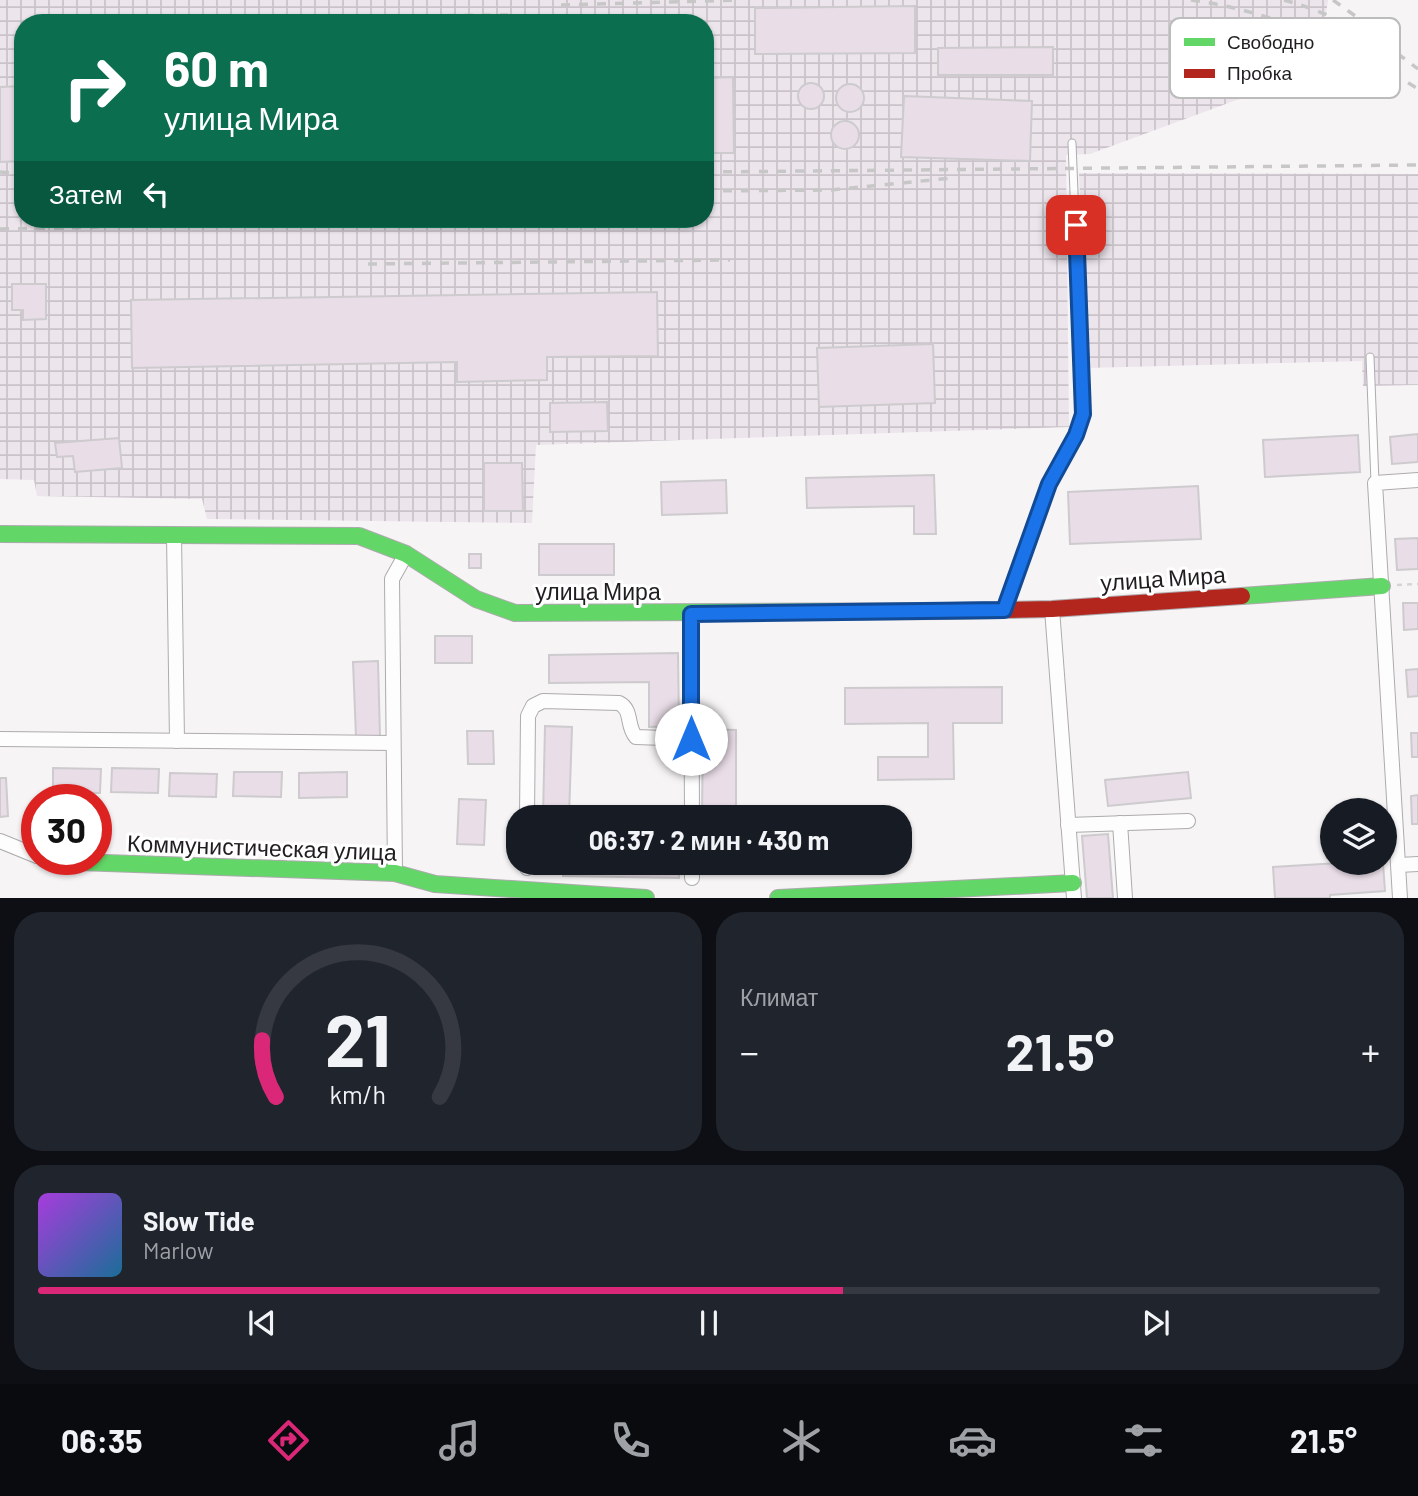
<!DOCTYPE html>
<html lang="ru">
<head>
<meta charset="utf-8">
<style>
	:root { --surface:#171b24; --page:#20242c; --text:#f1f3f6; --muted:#9ea1a6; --line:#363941; --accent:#db2777 }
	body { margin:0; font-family:Barlow,sans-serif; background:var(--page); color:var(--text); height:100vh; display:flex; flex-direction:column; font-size:26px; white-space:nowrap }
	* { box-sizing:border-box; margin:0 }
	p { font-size:23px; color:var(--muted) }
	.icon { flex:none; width:38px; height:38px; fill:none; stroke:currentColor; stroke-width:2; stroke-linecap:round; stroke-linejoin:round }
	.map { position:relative; height:898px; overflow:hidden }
	.details { display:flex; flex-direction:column; gap:14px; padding:14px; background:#0d0f14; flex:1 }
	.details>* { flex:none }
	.top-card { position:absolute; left:14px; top:14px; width:700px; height:214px; border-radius:28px; box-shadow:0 2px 5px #0004; background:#0b6e4f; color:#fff; overflow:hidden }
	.buttons { position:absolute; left:1320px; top:798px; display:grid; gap:14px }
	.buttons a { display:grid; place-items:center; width:77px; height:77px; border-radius:50%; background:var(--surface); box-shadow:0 2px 5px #0004; font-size:35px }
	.speed { position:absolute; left:21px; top:784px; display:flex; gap:14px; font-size:35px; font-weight:700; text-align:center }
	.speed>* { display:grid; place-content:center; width:91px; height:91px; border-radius:50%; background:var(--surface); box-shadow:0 2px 5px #0004; line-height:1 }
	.speed .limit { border:10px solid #d22; background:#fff; color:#111 }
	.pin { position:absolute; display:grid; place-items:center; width:60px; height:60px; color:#fff; margin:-30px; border-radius:14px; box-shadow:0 4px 10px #0006 }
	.me { position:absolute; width:77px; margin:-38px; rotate:0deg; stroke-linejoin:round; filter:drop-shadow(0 0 5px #0008) }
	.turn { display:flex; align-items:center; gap:24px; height:147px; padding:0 35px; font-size:32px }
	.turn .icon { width:91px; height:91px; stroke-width:2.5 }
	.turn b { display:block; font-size:49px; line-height:60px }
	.then { display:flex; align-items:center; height:66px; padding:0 35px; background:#0003; gap:14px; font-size:26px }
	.big { font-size:52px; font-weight:700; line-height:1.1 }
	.details .tile { flex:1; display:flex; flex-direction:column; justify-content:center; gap:10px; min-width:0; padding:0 24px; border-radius:28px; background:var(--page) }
	.details .dial { align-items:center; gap:0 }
	.dial svg { height:182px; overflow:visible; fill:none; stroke:var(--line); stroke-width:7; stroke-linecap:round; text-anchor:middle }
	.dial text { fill:var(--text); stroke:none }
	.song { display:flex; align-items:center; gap:21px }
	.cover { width:84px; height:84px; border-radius:10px; background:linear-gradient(135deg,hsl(280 70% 55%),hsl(200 70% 35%)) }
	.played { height:7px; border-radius:4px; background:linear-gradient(90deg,var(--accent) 60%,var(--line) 60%) }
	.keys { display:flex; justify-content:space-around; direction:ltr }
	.heat { display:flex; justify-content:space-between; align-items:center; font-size:38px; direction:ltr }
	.details .tiles { flex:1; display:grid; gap:14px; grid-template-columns:1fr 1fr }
	.tile:last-child { grid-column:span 2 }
	.trip { position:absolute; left:506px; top:805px; width:406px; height:70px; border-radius:28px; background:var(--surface); box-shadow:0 2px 5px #0004; font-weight:700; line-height:70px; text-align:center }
	.tabs { display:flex; height:112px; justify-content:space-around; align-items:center; background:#090b0e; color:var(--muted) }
	.tabs .icon { width:49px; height:49px }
	.tabs .selected { color:var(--accent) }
	.tabs b { font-size:32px; color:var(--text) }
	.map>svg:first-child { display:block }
</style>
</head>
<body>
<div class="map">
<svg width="1418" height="898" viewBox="0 0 1418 898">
	<defs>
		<pattern id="industrial-grid" width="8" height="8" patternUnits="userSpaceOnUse" patternTransform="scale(1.75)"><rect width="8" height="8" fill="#ece5ec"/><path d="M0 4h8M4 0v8" fill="none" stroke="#cac4ca"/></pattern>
	</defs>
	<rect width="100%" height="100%" fill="#f7f4f6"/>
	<g fill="url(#industrial-grid)" fill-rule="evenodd">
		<path d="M0 0H1328L1318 70 1090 154 1066 155 1069 427 536 445 532 523 207 519 202 499 37 496 34 480 0 479ZM23 23H705V219H23Z"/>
		<path d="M1079 173 1418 174V385L1363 386 1362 361 1087 368Z"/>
	</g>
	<g fill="#e9dde7" stroke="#cdcbcd" stroke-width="2">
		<path d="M915 6V53L755 54V8Z"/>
		<path d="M1053 47V75H938V48Z"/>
		<path d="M733 77 734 153H705V78Z"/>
		<circle cx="811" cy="96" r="13"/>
		<circle cx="850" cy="98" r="14"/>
		<path d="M23 86V161L0 162V87Z"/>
		<path d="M904 96 1032 101 1030 161 901 157Z"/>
		<circle cx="845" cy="135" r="14"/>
		<path d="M12 284H46V319L23 320V310H12Z"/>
		<path d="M657 292 658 356 547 357V380L457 382V362L132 368 131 300Z"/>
		<path d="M933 344 935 403 819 407 817 348Z"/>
		<path d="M607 402 608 431 550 432V403Z"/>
		<path d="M1418 434V462L1392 464 1390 437Z"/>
		<path d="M1358 435 1360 472 1265 477 1263 440Z"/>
		<path d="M119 438 122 468 75 472 73 456 57 457 55 443Z"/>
		<path d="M484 463H522L523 511H484Z"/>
		<path d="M934 475 936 534H914V506L807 508 806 478Z"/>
		<path d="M726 480 727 513 662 515 661 482Z"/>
		<path d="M1198 486 1201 539 1070 544 1068 492Z"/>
		<path d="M1418 538V569L1397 570 1395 539Z"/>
		<rect x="539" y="544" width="75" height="31"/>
		<rect x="469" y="554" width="12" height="14"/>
		<path d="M1403 603H1418V629L1404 630Z"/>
		<rect x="435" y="636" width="37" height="27"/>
		<path d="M678 653 679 726 649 727V682L549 683V655Z"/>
		<path d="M378 661 380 737H356L353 662Z"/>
		<path d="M1418 669V696L1408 697 1406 670Z"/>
		<path d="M1002 687V723H953L954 779 878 780V757H928V723L845 724V688Z"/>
		<path d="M545 726 572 727 569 817H543Z"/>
		<path d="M703 729 736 730V817H702Z"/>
		<path d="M467 731H493L494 764H468Z"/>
		<path d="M1411 733H1418V757H1412Z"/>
		<path d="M53 768 101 769 100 793 53 792Z"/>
		<path d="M112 768 159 769 158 793 111 792Z"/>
		<path d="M234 772H282L281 797 233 796Z"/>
		<path d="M347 772V797L299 798V773Z"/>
		<path d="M1188 772 1191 798 1108 806 1105 780Z"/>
		<path d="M170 773 217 774 216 797 169 796Z"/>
		<path d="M0 778H6L8 816 0 817Z"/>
		<path d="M1418 795V824H1412L1411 796Z"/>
		<path d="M459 799 486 800 484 845 457 844Z"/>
		<path d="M1108 834 1113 898H1087L1082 836Z"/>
		<path d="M563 863H679V878L563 876Z"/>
		<rect x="702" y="863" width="33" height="11"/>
		<path d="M1339 863H1383L1385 891 1330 895V898H1275L1273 867Z"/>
	</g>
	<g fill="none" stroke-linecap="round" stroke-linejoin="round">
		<defs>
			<g id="lane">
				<path d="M1370 357 1375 482"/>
				<path d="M1049 483 1076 435 1083 414 1072 143"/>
			</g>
			<g id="street">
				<path d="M174 535 177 741"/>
				<path d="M1052 609 1074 898"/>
				<path d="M1004 610 1049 483"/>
				<path d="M691 614 692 817"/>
				<path d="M0 739 393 743"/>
				<path d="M527 817 528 716 533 706 543 701 619 703C633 710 626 726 636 737L691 739"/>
				<path d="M1120 823 1125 898"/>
				<path d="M1068 825 1188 821"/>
				<path d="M0 841 37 856"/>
				<path d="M692 863V878"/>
				<path d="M1399 865 1418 864"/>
				<path d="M527 868V863"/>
				<path d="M395 873 392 579 406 554"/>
				<path d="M1400 898 1375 483 1418 480"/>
			</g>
			<g id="fast">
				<path d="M0 534 359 536 406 554 476 599 515 613 950 611"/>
				<path d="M1242 596 1382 586"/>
				<path d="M44 859 49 861 395 873 435 884 646 898"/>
				<path d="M778 898 1073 883"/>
			</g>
			<path id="jam" d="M950 611 1052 609 1242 596"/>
		</defs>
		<use href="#lane" stroke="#adabad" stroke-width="9"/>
		<use href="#street" stroke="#adabad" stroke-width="16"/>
		<use href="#fast" stroke="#adabad" stroke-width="18"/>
		<use href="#jam" stroke="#adabad" stroke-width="18"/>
		<path stroke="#d6d5d6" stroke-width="2.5" stroke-dasharray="5 5" stroke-linecap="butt" d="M1397 585 1418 584"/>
		<use href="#lane" stroke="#fefdfe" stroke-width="7"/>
		<use href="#street" stroke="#fefdfe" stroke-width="14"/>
		<use href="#fast" stroke="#63d668" stroke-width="16"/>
		<use href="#jam" stroke="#b3261e" stroke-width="16"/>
		<g stroke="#c8c7c7" stroke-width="3.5" stroke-dasharray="9 9" stroke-linecap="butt">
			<path d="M1191 0C1272 11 1349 45 1418 89"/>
			<path d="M1284 0C1332 13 1379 38 1418 69"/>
			<path d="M1333 0 1383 36"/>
			<path d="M561 5 740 0"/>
			<path d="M410 16 508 15"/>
			<path d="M0 172 23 174"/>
			<path d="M705 172 1418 165"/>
			<path d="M705 191 831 190 952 178"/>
			<path d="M0 229C63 228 125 228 188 219"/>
			<path d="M368 264 730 260"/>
		</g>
	</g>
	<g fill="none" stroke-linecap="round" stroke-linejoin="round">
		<defs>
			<path id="route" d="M691 739V614L1004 610 1049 484 1076 435 1083 414 1076 225"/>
		</defs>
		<use href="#route" stroke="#114b97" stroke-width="18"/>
		<use href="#route" stroke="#1a73e8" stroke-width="12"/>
	</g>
	<g text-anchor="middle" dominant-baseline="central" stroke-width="6" stroke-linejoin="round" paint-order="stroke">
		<g font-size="23" fill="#201e20" stroke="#fff">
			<text transform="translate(1163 578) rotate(-4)">улица Мира</text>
			<text x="598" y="591">улица Мира</text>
			<text transform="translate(262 847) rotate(2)">Коммунистическая улица</text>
		</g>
	</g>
	<rect x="1170" y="18" width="230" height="80" rx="10" fill="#fff" stroke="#bcbcbc" stroke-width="2"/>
	<rect x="1184" y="38" width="31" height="8" fill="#63d668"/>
	<rect x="1184" y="69" width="31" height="9" fill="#b3261e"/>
	<g font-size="19" fill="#201e20">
		<text x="1227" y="49">Свободно</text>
		<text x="1227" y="80">Пробка</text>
	</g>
</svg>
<div class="buttons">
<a><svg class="icon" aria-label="layers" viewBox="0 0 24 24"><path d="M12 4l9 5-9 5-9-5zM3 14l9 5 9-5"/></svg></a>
</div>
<div class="speed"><div class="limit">30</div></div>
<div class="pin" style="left:1076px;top:225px;background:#d93025"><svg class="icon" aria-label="arrive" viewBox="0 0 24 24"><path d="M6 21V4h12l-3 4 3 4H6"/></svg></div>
<svg class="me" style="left:691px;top:739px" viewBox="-20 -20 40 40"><circle r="19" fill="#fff"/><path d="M0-13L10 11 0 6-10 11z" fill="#1a73e8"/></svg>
<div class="trip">06:37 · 2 мин · 430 m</div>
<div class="top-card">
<div class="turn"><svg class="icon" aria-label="right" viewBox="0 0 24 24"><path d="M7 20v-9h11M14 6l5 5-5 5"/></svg><div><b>60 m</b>улица Мира</div></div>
<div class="then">Затем<svg class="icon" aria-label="left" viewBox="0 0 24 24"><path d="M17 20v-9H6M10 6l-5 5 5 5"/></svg></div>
</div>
</div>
<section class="details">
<div class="tiles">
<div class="tile dial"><svg viewBox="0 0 100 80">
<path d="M14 69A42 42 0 1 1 86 69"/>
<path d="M14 69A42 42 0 0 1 8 44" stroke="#db2777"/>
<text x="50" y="56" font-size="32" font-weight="700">21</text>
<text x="50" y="72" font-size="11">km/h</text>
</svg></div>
<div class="tile"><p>Климат</p>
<div class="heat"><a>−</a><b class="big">21.5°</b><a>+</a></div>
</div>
<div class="tile">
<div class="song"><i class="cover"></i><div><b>Slow Tide</b><p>Marlow</p></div></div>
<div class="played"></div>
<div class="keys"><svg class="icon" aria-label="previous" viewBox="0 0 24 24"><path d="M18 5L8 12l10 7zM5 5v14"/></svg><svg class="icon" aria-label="pause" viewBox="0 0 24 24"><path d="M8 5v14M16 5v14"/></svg><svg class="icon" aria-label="next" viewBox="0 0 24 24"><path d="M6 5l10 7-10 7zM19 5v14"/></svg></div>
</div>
</div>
</section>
<nav class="tabs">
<b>06:35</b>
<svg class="icon selected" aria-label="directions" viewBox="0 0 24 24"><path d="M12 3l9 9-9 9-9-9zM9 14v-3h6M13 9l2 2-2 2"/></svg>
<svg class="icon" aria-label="music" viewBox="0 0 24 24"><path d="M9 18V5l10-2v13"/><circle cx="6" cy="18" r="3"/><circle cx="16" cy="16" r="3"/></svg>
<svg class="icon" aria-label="phone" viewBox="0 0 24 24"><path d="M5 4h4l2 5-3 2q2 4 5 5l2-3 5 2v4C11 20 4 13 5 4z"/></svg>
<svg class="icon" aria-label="climate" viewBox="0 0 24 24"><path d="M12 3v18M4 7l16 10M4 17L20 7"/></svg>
<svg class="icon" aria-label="car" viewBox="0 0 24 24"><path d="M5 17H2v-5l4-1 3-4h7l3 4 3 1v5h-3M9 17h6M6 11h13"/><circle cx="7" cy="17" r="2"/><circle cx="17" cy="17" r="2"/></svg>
<svg class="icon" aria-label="filters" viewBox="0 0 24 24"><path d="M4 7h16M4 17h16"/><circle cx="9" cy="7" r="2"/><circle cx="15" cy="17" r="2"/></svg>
<b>21.5°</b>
</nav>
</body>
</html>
